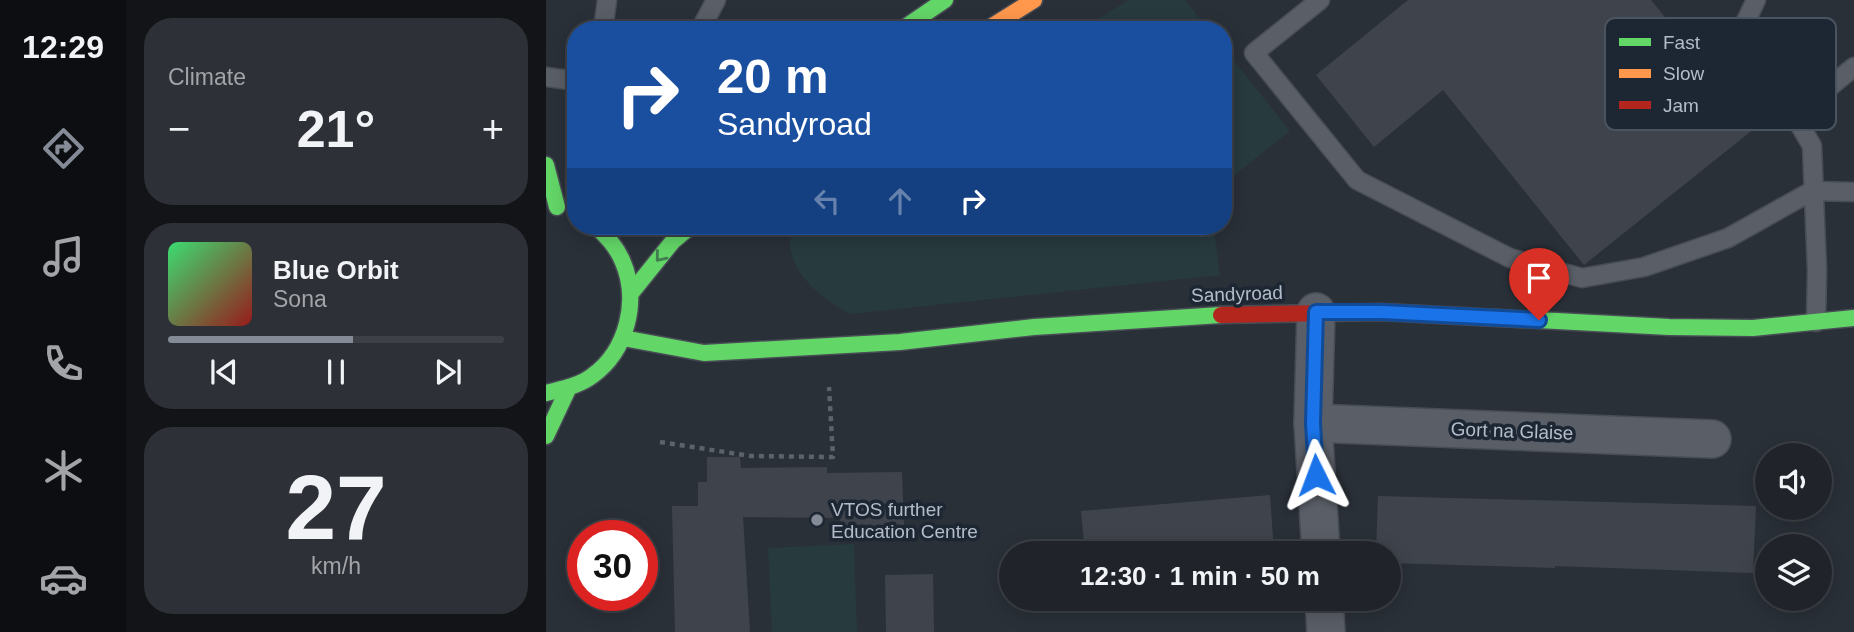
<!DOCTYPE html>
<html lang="en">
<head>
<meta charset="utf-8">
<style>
	:root { --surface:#20242a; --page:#2d3036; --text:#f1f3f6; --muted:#a2a4a8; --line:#3d4147; --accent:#848b96 }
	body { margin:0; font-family:Arial,sans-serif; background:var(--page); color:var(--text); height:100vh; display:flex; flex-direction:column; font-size:26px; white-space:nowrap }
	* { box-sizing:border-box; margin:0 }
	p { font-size:23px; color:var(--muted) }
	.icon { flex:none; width:38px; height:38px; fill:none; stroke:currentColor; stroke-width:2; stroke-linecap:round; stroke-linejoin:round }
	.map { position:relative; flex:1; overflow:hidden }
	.sheet { display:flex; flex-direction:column; gap:18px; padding:18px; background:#121417; width:420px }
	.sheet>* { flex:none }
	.hud { position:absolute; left:21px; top:21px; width:665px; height:214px; border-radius:28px; box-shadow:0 4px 18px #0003,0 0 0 2px var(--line); background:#1a4fa0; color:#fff; overflow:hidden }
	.buttons { position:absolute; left:1209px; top:443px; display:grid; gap:14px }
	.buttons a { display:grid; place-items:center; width:77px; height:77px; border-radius:50%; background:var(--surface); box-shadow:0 4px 18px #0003,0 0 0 2px var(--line); font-size:35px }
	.speed { position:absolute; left:21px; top:520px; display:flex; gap:14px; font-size:35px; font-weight:700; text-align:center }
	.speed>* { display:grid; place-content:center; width:91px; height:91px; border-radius:50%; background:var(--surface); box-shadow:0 4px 18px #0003,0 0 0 2px var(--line); line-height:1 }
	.speed .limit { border:10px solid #d22; background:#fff; color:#111 }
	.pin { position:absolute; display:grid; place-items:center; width:60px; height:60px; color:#fff; margin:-72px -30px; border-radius:50% 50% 50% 0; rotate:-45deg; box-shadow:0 0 7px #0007 }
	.pin .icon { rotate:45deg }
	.me { position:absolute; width:77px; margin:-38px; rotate:357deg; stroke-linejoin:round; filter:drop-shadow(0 0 5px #0008) }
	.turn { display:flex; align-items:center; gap:24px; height:147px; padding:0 35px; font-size:32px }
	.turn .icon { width:91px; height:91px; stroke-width:2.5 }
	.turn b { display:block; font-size:49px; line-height:60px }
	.lanes { display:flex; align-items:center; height:66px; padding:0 35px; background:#0003; justify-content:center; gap:35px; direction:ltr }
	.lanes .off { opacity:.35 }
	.big { font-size:52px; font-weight:700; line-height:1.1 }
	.sheet .tile { flex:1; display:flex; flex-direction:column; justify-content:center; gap:10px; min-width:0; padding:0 24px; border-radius:28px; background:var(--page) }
	.sheet .dial { align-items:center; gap:0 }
	.dial b { font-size:91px; line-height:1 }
	.song { display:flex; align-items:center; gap:21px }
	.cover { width:84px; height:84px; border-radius:10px; background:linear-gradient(135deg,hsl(140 70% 55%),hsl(0 70% 35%)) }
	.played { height:7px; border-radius:4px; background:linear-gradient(90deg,var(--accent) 55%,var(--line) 55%) }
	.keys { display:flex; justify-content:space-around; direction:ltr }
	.heat { display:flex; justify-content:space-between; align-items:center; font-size:38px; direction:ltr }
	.trip { position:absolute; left:453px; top:541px; width:402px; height:70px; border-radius:35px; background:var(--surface); box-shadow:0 4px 18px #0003,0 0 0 2px var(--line); font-weight:700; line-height:70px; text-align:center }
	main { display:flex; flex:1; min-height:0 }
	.tabs { display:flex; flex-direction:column; width:126px; justify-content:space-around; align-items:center; background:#0d0e11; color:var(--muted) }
	.tabs .icon { width:49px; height:49px }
	.tabs .active { color:var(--accent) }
	.tabs b { font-size:32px; color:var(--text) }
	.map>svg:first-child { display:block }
</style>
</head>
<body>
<main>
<nav class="tabs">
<b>12:29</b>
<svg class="icon active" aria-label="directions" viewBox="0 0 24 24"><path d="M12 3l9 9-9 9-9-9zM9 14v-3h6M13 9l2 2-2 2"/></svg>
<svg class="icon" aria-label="music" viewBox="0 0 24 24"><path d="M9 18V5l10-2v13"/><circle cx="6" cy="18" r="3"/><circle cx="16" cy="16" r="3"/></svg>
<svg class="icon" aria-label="phone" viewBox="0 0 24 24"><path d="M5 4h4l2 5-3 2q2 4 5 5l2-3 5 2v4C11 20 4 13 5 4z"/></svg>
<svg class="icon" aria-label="climate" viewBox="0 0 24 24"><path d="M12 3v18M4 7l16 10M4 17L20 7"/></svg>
<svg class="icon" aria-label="car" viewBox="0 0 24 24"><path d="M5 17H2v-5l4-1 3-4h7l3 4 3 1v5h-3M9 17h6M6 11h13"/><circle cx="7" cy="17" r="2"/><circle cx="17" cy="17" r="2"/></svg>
</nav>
<section class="sheet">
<div class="tile"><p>Climate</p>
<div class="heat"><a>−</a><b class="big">21°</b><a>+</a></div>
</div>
<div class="tile">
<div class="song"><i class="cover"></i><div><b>Blue Orbit</b><p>Sona</p></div></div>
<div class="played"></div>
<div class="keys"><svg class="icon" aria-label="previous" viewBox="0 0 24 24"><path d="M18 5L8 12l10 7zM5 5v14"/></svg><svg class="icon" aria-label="pause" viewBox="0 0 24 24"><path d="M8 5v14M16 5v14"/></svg><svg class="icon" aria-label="next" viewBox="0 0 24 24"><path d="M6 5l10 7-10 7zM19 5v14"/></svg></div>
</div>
<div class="tile dial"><b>27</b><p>km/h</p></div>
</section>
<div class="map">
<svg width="1308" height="632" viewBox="0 0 1308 632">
	<rect width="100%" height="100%" fill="#2a3038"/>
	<g fill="#273a3e">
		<path d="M583 0H639L663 30H534Z"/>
		<path d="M677 47 744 131 677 184Z"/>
		<path d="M249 226H667L674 275 304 314C279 300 249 279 244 247 243 241 247 232 249 226Z"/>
		<path d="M308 544 311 632H226L222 548Z"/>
	</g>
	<g fill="#3f444c">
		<path d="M862 0H1105L1209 128 1038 265 897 90 828 147 770 75Z"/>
		<path d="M161 457H194L195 468 281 467V473L356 472 358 525 294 528V518L197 517 204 632H129L126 506H152V482H161Z"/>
		<path d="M724 495 728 553H539L535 511Z"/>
		<path d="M832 496 1210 506 1207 573 1009 566V568L844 563V553H830Z"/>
		<path d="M387 574 388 632H340L339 575Z"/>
	</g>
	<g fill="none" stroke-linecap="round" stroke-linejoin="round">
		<defs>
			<g id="lane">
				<path d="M774 0 708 53 811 180 964 258 1036 278 1098 267 1182 238 1266 191 1308 192"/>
				<path d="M1210 0 1200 21 1205 53 1237 96 1266 146 1271 270 1270 322"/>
				<path d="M57 30 61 0"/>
				<path d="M154 30 170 0"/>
				<path d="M0 77 30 81"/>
				<path d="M1249 115 1308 67"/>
			</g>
			<g id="street">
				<path d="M770 312 767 423 775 553"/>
				<path d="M767 423 1166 439"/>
				<path d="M778 598 780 632"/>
			</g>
			<g id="fast">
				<path d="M355 30 399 0"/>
				<path d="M0 165 11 207"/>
				<path d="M86 292 127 241 145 226"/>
				<path d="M953 318 1123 327 1207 328 1308 318"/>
				<path d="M77 338 158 353 354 342 488 327 675 315"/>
				<path d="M0 393C15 389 33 386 46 376 81 351 94 300 76 260 70 246 60 236 50 226"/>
				<path d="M0 436 23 387"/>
			</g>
			<path id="slow" d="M440 30 488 0"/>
			<path id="jam" d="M675 315 836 312 953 318"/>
		</defs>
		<use href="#lane" stroke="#484c55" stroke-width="21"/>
		<use href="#street" stroke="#484c55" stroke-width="40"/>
		<use href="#fast" stroke="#484c55" stroke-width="19"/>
		<use href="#slow" stroke="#484c55" stroke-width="19"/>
		<use href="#jam" stroke="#484c55" stroke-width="19"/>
		<path stroke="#5c6268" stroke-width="4.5" stroke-dasharray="5 5" stroke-linecap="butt" d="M114 442 205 456 287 457 283 387"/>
		<use href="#lane" stroke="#5a5e66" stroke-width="18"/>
		<use href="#street" stroke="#5a5e66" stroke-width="37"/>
		<use href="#fast" stroke="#63d668" stroke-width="16"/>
		<use href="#slow" stroke="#ff974d" stroke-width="16"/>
		<use href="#jam" stroke="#b3261e" stroke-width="16"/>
	</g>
	<defs><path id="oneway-chevron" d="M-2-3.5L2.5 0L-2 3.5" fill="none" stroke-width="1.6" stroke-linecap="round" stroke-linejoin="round" transform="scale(1.75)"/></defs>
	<use stroke="#407e4e" href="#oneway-chevron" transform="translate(114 257) rotate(129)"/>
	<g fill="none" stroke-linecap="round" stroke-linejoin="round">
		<defs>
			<path id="route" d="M770 475 767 423 770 312H836L993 320"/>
		</defs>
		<use href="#route" stroke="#114b97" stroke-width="18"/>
		<use href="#route" stroke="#1a73e8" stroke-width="12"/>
	</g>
	<circle fill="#848b96" stroke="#1d2633" stroke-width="2.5" cx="271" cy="520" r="7"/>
	<g text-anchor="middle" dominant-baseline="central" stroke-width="7" stroke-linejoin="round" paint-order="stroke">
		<g font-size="19" fill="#b4bcc9" stroke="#1d2633">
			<text transform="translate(691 294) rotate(-2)">Sandyroad</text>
			<text transform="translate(966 431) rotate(2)">Gort na Glaise</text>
		</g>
		<g font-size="19" fill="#b4bcc9" stroke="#1d2633" text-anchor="start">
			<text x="285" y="509">VTOS further<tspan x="285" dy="22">Education Centre</tspan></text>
		</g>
	</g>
	<rect x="1059" y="18" width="231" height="112" rx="10" fill="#1d2633" stroke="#4a5360" stroke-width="2"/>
	<rect x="1073" y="38" width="32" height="8" fill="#63d668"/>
	<rect x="1073" y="69" width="32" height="9" fill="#ff974d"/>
	<rect x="1073" y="101" width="32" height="8" fill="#b3261e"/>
	<g font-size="19" fill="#b4bcc9">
		<text x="1117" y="49">Fast</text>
		<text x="1117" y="80">Slow</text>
		<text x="1117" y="112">Jam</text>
	</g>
</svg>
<div class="buttons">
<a><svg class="icon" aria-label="sound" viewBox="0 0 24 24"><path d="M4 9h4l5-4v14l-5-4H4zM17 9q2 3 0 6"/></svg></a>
<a><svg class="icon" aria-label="layers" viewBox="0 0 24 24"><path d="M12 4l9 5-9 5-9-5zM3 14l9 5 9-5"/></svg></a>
</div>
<div class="speed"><div class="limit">30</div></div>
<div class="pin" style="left:993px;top:320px;background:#d93025"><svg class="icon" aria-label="arrive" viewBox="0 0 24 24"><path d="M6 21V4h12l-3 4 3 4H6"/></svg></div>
<svg class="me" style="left:770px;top:475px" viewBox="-20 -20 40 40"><path d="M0-17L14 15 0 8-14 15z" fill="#1a73e8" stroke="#fff" stroke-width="4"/></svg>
<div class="trip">12:30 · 1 min · 50 m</div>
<div class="hud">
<div class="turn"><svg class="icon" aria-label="right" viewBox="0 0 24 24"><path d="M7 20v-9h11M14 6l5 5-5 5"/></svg><div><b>20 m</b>Sandyroad</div></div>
<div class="lanes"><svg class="icon off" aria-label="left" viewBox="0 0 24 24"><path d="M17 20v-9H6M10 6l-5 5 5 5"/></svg><svg class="icon off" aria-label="ahead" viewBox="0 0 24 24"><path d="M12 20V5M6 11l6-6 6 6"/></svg><svg class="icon" aria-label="right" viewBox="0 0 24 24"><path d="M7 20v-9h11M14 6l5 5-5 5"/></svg></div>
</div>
</div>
</main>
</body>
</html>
